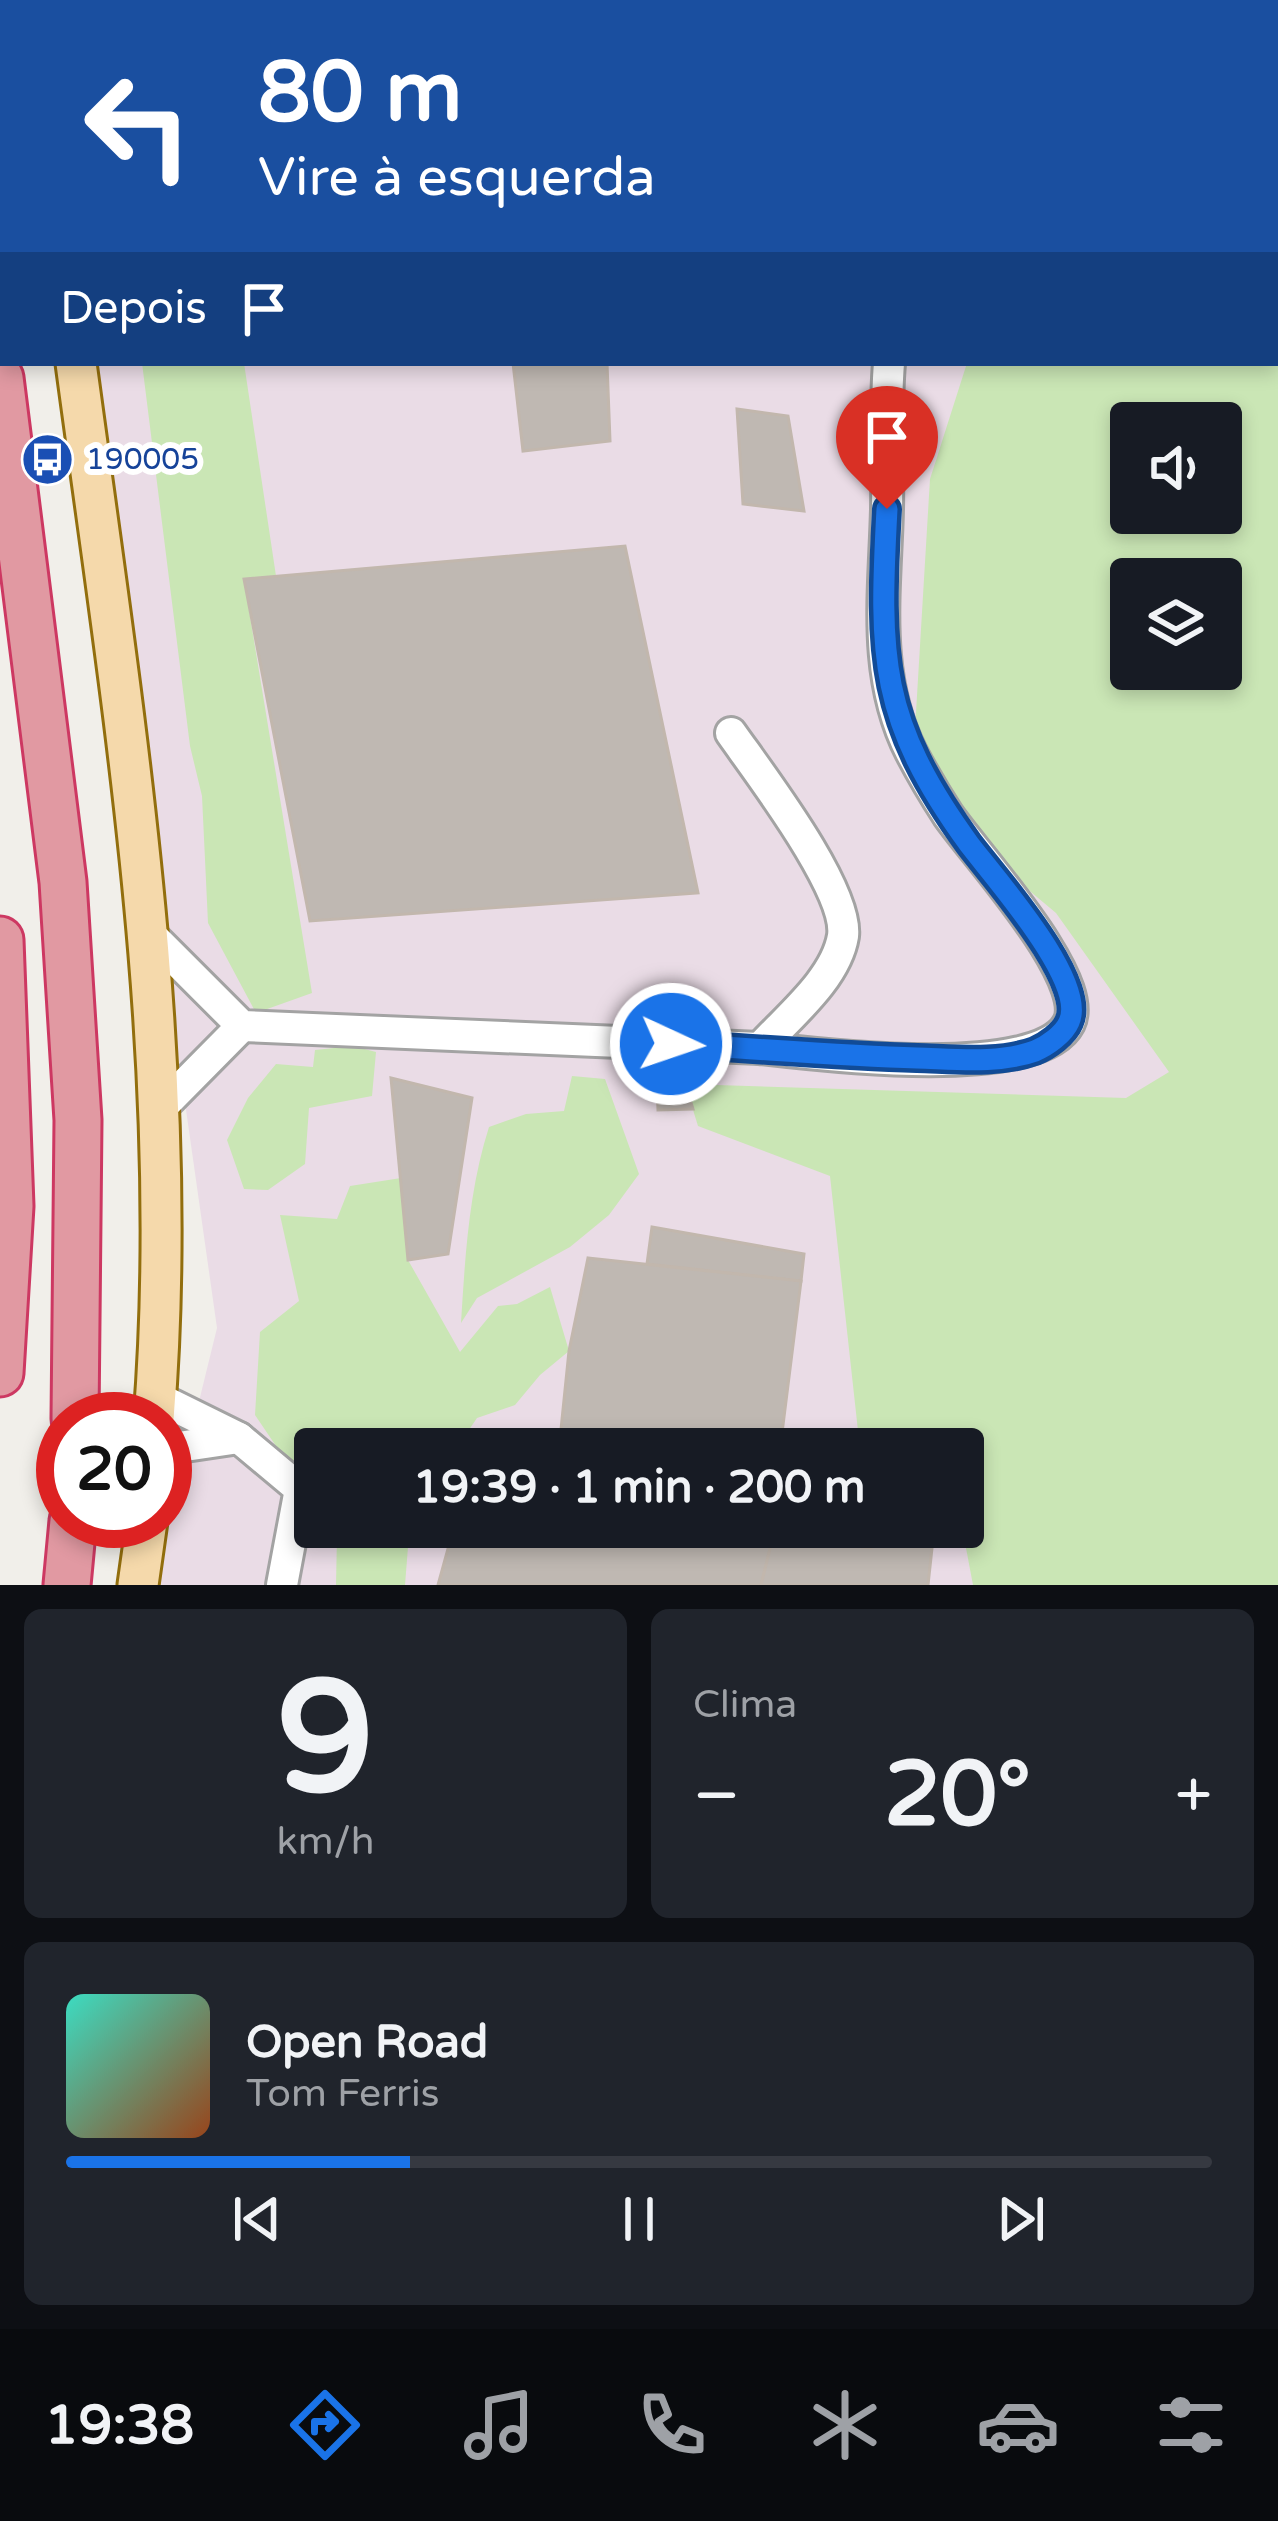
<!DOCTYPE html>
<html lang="pt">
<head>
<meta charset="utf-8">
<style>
	:root { --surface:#171b24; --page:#20242c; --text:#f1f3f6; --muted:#9ea1a6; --line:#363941; --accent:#1a73e8 }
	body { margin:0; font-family:"Varela Round",sans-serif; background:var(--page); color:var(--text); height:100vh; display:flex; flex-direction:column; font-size:45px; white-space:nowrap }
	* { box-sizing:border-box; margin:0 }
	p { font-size:39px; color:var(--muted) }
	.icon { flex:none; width:66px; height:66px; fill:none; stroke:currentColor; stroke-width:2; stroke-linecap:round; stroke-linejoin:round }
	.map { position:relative; height:1585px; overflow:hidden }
	.side { display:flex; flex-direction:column; gap:24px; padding:24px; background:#0d0f14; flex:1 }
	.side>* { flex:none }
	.banner { position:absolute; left:0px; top:0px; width:1278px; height:366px; box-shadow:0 6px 18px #0003; background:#1a4fa0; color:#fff; overflow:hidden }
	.controls { position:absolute; left:1110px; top:402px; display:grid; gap:24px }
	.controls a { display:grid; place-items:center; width:132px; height:132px; border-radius:12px; background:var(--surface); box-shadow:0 6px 18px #0003; font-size:60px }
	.speed { position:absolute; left:36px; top:1392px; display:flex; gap:24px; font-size:60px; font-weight:700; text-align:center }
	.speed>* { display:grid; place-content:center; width:156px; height:156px; border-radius:50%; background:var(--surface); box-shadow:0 6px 18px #0003; line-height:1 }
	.speed .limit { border:18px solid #d22; background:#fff; color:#111 }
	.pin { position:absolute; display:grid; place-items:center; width:102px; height:102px; color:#fff; margin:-123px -51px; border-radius:50% 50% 50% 0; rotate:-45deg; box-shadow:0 0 12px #0007 }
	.pin .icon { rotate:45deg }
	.me { position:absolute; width:132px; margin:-66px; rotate:93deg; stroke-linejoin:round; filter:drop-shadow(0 0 9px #0008) }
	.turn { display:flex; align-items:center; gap:42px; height:252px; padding:0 60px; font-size:54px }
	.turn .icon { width:156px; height:156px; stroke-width:2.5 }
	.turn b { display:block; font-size:84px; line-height:102px }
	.then { display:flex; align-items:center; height:114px; padding:0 60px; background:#0003; gap:24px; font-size:45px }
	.big { font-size:90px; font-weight:800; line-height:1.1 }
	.side .tile { flex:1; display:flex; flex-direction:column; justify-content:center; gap:18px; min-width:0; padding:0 42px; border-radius:18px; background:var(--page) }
	.side .dial { align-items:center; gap:0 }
	.dial b { font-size:156px; line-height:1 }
	.song { display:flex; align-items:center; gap:36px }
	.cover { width:144px; height:144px; border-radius:18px; background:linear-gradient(135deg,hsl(170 70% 55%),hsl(20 70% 35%)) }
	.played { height:12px; border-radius:6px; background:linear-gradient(90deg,var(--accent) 30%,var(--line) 30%) }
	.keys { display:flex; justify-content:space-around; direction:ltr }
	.heat { display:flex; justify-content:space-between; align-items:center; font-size:66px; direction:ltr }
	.side .tiles { flex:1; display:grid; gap:24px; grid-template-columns:1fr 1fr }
	.tile:last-child { grid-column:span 2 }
	.trip { position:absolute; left:294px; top:1428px; width:690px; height:120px; border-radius:12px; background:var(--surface); box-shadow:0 6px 18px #0003; font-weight:800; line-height:120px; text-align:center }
	.menu { display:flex; height:192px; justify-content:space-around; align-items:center; background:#090b0e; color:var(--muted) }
	.menu .icon { width:84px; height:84px }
	.menu .selected { color:var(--accent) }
	.menu b { font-size:54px; color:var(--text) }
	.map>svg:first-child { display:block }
</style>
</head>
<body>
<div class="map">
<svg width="1278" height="1585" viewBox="0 0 1278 1585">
	<rect width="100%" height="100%" fill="#f1efea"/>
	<path fill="#eadce6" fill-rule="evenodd" d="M28 0H1278V1585H154L217 1328 80 363H1275V3ZM1131 423H1221V513H1131ZM1131 579H1221V669H1131ZM315 1449H963V1527H315Z"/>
	<g fill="#cae6b5" fill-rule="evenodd">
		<path d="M943 0H1278V1585H973L962 1527 963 1449H860L830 1176 698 1126 685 1084 1126 1098 1169 1072 1056 913 977 847 915 729 930 479 967 363H1275V3ZM1131 423H1221V513H1131ZM1131 579H1221V669H1131Z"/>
		<path d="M142 363H244L276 576 244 580 312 993 256 1013 208 923 202 796 190 746Z"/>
		<path d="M353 1046 376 1052 372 1096 309 1108 305 1164 268 1190 244 1189 227 1140 248 1098 276 1064 313 1067 315 1050Z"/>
		<path d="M572 1076 605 1079 639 1174 609 1215 570 1247 477 1298 461 1323C465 1258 469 1189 489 1127L526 1114 564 1111Z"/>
		<path d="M401 1178 408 1260 460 1352 498 1306 517 1304 550 1287 569 1351 540 1375 515 1405 477 1418 456 1449H315V1481L297 1477 255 1415 260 1332 299 1301 280 1215 337 1219 350 1186Z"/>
		<path d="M337 1535 408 1547 405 1585H336Z"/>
	</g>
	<g fill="#bfb8b2" stroke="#c2b7ad" stroke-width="3">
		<path d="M302 0H528L529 3H303Z"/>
		<path d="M723 0H844L845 3H724Z"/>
		<path d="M513 363H607L610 441 523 451Z"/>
		<path d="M737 409 788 416 804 511 743 504Z"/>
		<path d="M625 546 698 893 310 921 244 579Z"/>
		<path d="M391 1078 472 1098 448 1254 408 1260Z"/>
		<path d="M685 1084 693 1109 658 1110 657 1085Z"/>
		<path d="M652 1227 804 1254 801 1281 647 1264Z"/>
		<path d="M588 1258 801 1281 780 1449H559L569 1351Z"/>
		<path d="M454 1527H693L773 1537 761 1585H438Z"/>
		<path d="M893 1527H924L933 1539 928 1585H761L773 1537 871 1548Z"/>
	</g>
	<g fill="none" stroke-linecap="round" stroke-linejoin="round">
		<defs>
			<g id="minor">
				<path d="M573 0V3"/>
				<path d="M731 733C759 773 849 890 843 936 836 979 788 1017 760 1048"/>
				<path d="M148 932 242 1026 760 1048C820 1055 1039 1082 1069 1023 1091 979 974 853 948 815 935 795 922 773 911 752 872 675 885 592 887 509 888 460 885 412 889 363"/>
				<path d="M159 1110 242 1026"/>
				<path d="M156 1397 239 1438 300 1489 282 1585"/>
				<path d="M165 1449 239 1438"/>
			</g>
			<g id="major">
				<path d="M27 0V3"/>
				<path d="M76 363C123 713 182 1065 154 1419"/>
				<path d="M138 1585 147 1521"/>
			</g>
			<g id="highway">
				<path d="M0 378 63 882 78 1120 75 1419"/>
				<path d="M0 940 10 1206 0 1373"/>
				<path d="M67 1585 73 1521"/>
			</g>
		</defs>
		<use href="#minor" stroke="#a3a3a3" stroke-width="36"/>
		<use href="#major" stroke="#926e0d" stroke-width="45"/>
		<use href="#highway" stroke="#cd3862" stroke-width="51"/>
		<use href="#minor" stroke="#fff" stroke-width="30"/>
		<use href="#major" stroke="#f5d9ab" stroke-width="39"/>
		<use href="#highway" stroke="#e199a2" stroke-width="45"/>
	</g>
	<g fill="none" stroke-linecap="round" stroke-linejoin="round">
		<defs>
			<path id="route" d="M671 1044C753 1048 835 1056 917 1058 955 1059 999 1064 1035 1051 1047 1046 1064 1034 1069 1022 1088 982 994 877 969 844 879 720 879 657 887 509"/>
		</defs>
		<use href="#route" stroke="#114b97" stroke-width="30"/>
		<use href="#route" stroke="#1a73e8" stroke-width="21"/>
	</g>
	<defs>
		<symbol id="bus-disc" viewBox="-11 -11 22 22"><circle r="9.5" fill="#1a4fb4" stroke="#fff"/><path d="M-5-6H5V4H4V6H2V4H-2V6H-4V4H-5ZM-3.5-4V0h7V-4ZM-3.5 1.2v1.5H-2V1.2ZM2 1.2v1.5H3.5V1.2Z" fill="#fff"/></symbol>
	</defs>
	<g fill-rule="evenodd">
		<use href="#bus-disc" x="18" y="430" width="59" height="59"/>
	</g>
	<g text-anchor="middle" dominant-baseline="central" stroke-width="12" stroke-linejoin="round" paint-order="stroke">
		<g font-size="30" fill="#164399" stroke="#fff" text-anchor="start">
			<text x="86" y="459">190005</text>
		</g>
	</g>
</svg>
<div class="controls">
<a><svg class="icon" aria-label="sound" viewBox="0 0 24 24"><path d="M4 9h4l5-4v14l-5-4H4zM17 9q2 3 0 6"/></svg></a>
<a><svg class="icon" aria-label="layers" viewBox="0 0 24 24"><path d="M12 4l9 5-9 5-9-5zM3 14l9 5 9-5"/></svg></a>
</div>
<div class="speed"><div class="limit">20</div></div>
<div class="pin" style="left:887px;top:509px;background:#d93025"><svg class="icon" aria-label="arrive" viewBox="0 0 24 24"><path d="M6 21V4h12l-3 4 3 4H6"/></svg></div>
<svg class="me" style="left:671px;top:1044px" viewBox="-20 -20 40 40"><circle r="17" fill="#1a73e8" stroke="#fff" stroke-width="3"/><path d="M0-11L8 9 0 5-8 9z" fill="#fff"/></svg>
<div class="trip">19:39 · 1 min · 200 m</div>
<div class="banner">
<div class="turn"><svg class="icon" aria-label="left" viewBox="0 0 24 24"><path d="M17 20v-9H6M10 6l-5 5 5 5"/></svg><div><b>80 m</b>Vire à esquerda</div></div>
<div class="then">Depois<svg class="icon" aria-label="arrive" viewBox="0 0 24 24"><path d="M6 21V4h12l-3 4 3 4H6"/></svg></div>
</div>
</div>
<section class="side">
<div class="tiles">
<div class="tile dial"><b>9</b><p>km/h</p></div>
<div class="tile"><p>Clima</p>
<div class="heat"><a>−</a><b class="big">20°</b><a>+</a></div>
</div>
<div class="tile">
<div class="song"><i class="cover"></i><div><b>Open Road</b><p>Tom Ferris</p></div></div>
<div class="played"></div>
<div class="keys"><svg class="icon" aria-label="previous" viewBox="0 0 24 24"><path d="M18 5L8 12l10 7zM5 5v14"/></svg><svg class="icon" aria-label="pause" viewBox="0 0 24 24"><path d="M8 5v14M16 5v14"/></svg><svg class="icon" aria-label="next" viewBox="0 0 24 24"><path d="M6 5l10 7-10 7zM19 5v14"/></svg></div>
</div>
</div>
</section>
<nav class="menu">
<b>19:38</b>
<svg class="icon selected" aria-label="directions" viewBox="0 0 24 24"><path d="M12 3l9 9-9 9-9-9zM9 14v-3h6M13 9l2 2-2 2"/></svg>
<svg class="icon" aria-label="music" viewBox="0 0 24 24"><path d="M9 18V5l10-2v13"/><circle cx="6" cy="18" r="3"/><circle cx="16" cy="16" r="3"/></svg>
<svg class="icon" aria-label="phone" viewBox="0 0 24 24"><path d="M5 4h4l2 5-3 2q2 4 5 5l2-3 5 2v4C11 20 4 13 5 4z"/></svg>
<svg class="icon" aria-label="climate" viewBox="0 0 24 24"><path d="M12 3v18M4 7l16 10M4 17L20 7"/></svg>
<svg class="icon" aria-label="car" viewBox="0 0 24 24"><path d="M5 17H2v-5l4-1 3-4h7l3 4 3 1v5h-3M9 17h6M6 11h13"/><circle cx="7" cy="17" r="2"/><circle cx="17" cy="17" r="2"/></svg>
<svg class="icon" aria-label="filters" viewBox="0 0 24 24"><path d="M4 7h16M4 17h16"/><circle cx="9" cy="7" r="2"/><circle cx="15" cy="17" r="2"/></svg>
</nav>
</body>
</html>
